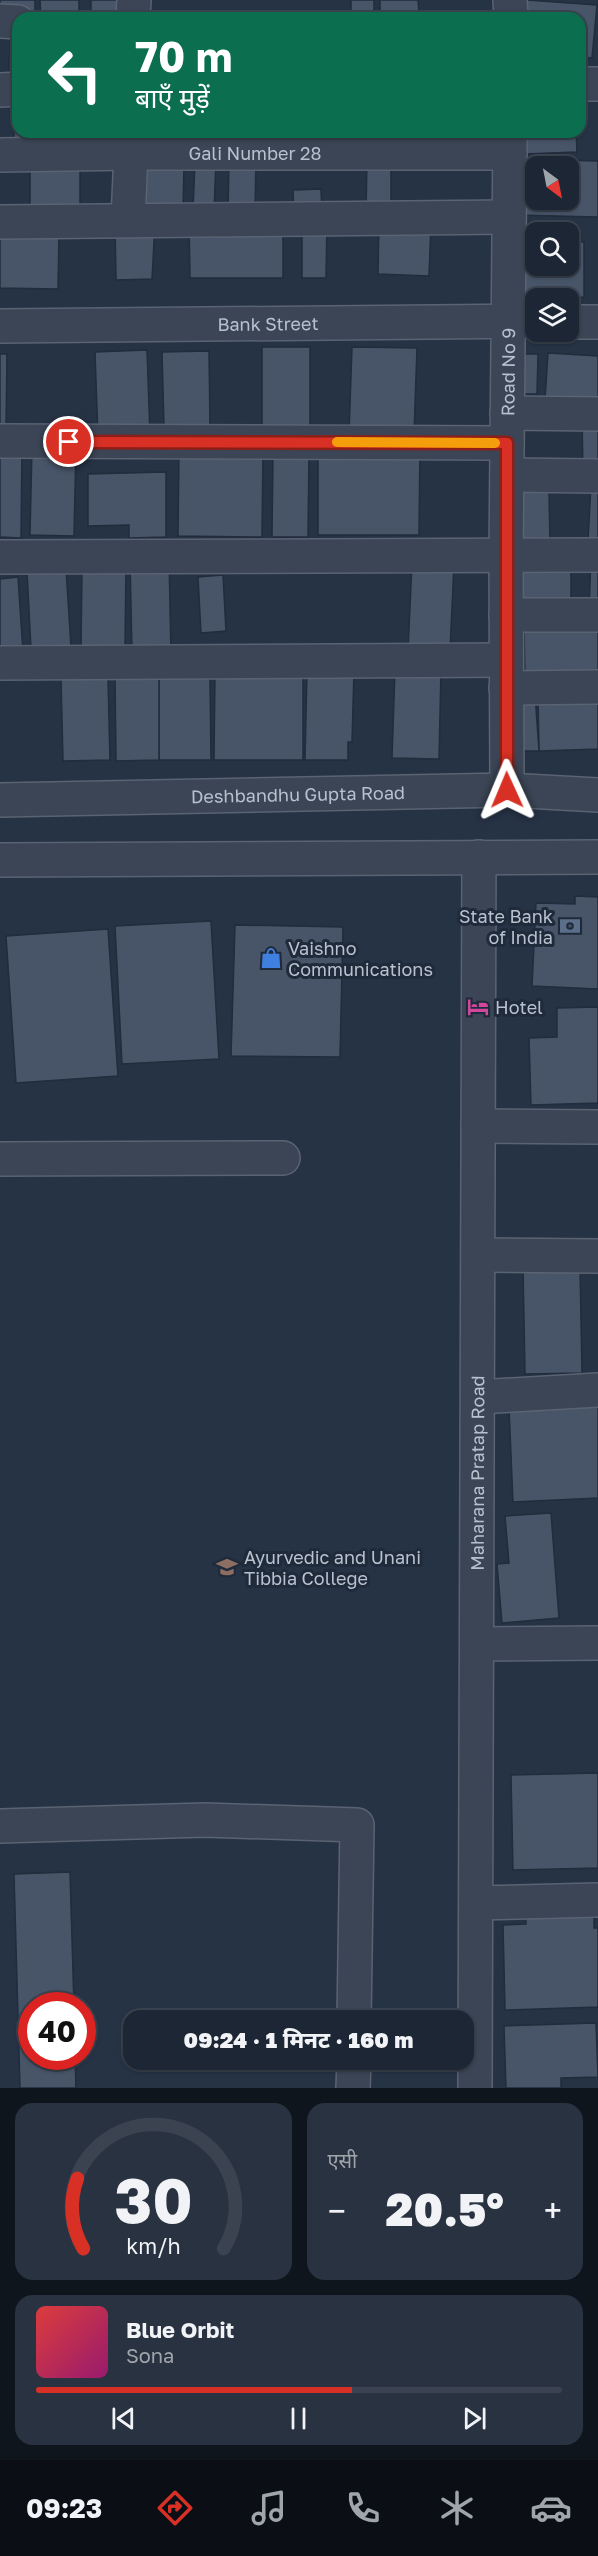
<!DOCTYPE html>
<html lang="hi">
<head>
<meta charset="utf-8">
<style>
	:root { --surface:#1c2634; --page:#293240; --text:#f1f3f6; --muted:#a0a5ac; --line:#3a434f; --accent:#d93025 }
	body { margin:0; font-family:"Golos Text","Noto Sans Devanagari",sans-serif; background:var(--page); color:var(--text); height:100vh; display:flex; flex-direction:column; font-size:22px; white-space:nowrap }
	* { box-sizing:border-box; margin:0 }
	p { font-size:20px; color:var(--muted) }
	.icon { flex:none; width:33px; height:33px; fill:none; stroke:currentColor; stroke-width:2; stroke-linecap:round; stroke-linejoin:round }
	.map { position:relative; height:2088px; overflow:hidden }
	.drawer { display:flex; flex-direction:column; gap:15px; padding:15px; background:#0f151d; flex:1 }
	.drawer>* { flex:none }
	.guide { position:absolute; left:12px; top:12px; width:574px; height:126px; border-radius:18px; box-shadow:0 2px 4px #0004,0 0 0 2px var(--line); background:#0b6e4f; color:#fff; overflow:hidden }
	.needle { width:39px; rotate:148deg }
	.buttons { position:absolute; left:525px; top:156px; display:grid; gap:12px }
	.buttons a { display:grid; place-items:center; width:54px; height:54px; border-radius:12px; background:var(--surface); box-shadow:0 2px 4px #0004,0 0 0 2px var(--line); font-size:30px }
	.speed { position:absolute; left:18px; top:1992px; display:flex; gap:12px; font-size:30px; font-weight:700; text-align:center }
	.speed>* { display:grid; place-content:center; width:78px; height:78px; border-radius:50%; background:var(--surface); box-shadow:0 2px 4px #0004,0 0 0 2px var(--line); line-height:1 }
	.speed .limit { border:9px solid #d22; background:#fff; color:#111 }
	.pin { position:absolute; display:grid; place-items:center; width:51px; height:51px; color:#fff; margin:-26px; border:3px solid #fff; border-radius:50%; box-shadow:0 2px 6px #0007 }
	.me { position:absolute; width:66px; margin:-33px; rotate:359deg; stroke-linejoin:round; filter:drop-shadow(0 0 4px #0008) }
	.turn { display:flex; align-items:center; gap:21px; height:126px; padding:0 24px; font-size:27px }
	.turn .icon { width:78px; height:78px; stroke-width:2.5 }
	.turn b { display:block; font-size:42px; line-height:51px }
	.big { font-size:45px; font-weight:800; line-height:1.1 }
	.drawer .widget { flex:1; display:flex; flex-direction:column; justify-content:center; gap:9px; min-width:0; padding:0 21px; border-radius:18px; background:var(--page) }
	.drawer .dial { align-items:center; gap:0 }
	.dial svg { height:156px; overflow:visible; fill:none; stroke:var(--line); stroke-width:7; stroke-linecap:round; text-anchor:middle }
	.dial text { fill:var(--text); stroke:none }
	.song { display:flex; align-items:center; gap:18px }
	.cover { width:72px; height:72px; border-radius:9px; background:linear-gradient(135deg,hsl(0 70% 55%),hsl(320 70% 35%)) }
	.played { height:6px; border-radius:3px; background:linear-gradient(90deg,var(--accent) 60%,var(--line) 60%) }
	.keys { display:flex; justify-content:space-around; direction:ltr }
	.heat { display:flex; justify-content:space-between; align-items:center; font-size:33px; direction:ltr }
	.drawer .tiles { flex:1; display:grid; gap:15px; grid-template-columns:1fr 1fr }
	.widget:last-child { grid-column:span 2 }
	.trip { position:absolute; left:123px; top:2010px; width:351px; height:60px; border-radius:18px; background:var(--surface); box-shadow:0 2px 4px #0004,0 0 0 2px var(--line); font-weight:800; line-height:60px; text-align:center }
	.menu { display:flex; height:96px; justify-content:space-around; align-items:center; background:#0b0f15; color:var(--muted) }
	.menu .icon { width:42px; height:42px }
	.menu .selected { color:var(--accent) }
	.menu b { font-size:27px; color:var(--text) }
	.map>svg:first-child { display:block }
</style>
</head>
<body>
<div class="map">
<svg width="598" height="2088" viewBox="0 0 598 2088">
	<rect width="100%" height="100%" fill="#263345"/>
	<g fill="#485569" stroke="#212c3c" stroke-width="1.5" fill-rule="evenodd">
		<rect x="0" y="0" width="35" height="15"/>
		<path d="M40 0H79V16L41 17Z"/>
		<rect x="91" y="0" width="32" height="17"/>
		<rect x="351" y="0" width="23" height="13"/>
		<path d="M380 0H418L419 12 380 14Z"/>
		<path d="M527 0 597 5 592 58 580 57V18H525Z"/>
		<path d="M9 56 18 57V84H9Z"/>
		<path d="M14 93H18V132H73V146L14 147Z"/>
		<path d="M136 132H193V146L137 148Z"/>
		<path d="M259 132H283V143L259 141Z"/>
		<path d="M304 132H358V146H303Z"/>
		<path d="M410 132H437L436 151H410Z"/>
		<path d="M523 132H576L577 152 524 154Z"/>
		<path d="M229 158H256L255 214H228Z"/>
		<path d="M367 158H391V213H366Z"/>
		<path d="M518 159 598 161V217L517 215ZM536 166H568V200H536Z"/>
		<rect x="30" y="160" width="50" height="57"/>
		<path d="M140 160 184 161 183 213 140 212Z"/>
		<path d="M195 160H216L214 212 193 211Z"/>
		<path d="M321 189 322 215 294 216 293 190Z"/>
		<path d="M283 220V278H190L189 221Z"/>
		<path d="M379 221 431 223 429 276 378 274Z"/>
		<path d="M302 223H327L326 278H302Z"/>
		<path d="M155 224 152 279 116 280 115 225Z"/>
		<path d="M0 233 59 234 58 289 0 288Z"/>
		<path d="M524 242H536V266H568V242H584V297L524 298Z"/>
		<rect x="262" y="347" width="48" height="91"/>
		<path d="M352 347 417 348 414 434 349 433Z"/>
		<path d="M147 350 150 435 98 438 95 352Z"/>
		<path d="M209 351 210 427H164L162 352Z"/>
		<path d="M548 353 598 356V402L545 399Z"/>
		<path d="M0 354H7L6 429H0Z"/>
		<path d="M514 354H538L537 394H513Z"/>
		<path d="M582 417H598V473H583Z"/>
		<path d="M318 445H420L419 535H318Z"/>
		<path d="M0 447H22L21 538 0 537Z"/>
		<path d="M32 447 76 448 74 536 30 535Z"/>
		<path d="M179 450H263L262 537 178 536Z"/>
		<path d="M273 452H309L308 537H272Z"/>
		<path d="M166 472V537L129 538V525L88 526V474Z"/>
		<path d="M591 485 598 486V540H588Z"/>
		<path d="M549 491 550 544H521V492Z"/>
		<path d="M591 557H598V611H589Z"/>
		<path d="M169 558 171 653 132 654 130 559Z"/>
		<path d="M571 562V606L509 607V563Z"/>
		<path d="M412 563 454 565 450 651 408 650Z"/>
		<path d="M82 565H126L125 648 81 649Z"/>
		<path d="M66 568 71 647 31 649 27 571Z"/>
		<path d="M223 575 226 631 201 633 198 577Z"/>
		<path d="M18 577 23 652 0 654V579Z"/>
		<path d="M598 629V674L525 676 524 630Z"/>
		<path d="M307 669 354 670 352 742H348V760H305Z"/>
		<path d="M395 669 441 670 439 759 392 758Z"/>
		<path d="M215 674H303V760H214Z"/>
		<path d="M210 675 211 760H159V676Z"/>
		<path d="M115 676H159V760L116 761Z"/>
		<path d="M108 678 110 760 63 761 61 679Z"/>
		<path d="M598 692V749L539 751 538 694Z"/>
		<path d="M535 694 539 751H514L510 697Z"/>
		<path d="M575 896 598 897V989L532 986 536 903 575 904Z"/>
		<path d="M211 921 219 1059 122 1064 115 926Z"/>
		<path d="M235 925 343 927 340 1057 231 1056Z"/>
		<path d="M108 929 118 1076 16 1083 6 936Z"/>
		<path d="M598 1007V1103L531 1105 529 1038 557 1037V1008Z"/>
		<path d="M580 1266 582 1373 525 1374 523 1267Z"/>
		<path d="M598 1404V1498L513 1502 509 1408Z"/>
		<path d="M551 1513 559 1618 502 1623 497 1564 509 1563 505 1516Z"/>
		<path d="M598 1773V1868L513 1870 511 1775Z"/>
		<path d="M70 1872 74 2006H32V2056H75L76 2088H20L14 1874Z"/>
		<path d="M594 1902V1928H598V2007L505 2010 503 1925 526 1924 525 1904Z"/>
		<path d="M596 2023 598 2077 561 2078V2088H506L504 2026Z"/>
	</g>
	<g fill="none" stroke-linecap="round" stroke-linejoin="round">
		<defs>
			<g id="minor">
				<path d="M510 0 511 18"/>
				<path d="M133 18 134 0"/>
				<path d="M0 21 18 22"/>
				<path d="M580 84H598"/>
				<path d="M0 90 18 89"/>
				<path id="s1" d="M0 155 132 153H510"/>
				<path d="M128 219 132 132"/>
				<path d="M0 222 509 217"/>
				<path d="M568 322H598"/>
				<path id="s2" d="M0 326 536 321"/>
				<path d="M507 413 598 414"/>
				<path d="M0 441 507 443"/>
				<path d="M507 475 598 476"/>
				<path d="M0 557 598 555"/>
				<path d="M506 615H598"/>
				<path d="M0 663 506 660"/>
				<path d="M506 688 598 687"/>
				<path id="s3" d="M507 790 506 557 510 132"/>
				<path id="s4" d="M0 800 507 790 598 795"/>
				<path d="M0 860 598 857"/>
				<path d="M478 1126 598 1127"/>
				<path d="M0 1159 283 1158"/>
				<path d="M480 1255 598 1256"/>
				<path d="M478 1397 598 1390"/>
				<path d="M477 1644 598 1643"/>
				<path d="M0 1826 205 1820 357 1825 354 2020"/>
				<path d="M476 1903 598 1900"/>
				<path d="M353 2088 354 2060"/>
				<path id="s5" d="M475 2088 479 857"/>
			</g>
		</defs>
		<use href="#minor" stroke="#5a6372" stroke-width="36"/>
		<use href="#minor" stroke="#3b4555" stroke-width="33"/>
	</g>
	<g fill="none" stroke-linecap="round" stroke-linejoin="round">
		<defs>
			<path id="route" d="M69 442 507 443V790"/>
		</defs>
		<use href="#route" stroke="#8d1f18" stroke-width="15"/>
		<use href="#route" stroke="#d93025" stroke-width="10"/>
		<path stroke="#f59e0b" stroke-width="10" d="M337 442 495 443"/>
	</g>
	<defs>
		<symbol id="bank-bare" viewBox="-9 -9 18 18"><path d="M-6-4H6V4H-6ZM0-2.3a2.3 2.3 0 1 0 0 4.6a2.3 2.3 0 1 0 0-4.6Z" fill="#5c6f8a" stroke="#1f2a3a" stroke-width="2.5" paint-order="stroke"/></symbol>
		<symbol id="shop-bare" viewBox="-9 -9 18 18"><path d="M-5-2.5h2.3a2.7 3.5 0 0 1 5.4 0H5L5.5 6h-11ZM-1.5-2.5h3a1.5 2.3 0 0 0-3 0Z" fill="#3f7fe0" stroke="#1f2a3a" stroke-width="2.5" paint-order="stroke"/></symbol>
		<symbol id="hotel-bare" viewBox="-9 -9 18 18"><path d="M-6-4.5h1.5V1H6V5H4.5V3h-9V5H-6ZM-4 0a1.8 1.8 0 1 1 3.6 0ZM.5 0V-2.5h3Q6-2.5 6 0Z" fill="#d1479c" stroke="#1f2a3a" stroke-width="2.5" paint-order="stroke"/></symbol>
		<symbol id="university-bare" viewBox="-9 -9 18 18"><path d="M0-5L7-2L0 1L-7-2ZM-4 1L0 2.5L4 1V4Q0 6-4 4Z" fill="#8d6e63" stroke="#1f2a3a" stroke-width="2.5" paint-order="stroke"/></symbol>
	</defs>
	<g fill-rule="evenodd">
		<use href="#bank-bare" x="555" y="911" width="30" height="30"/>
		<use href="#shop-bare" x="256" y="943" width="30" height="30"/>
		<use href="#hotel-bare" x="463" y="992" width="30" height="30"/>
		<use href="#university-bare" x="212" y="1552" width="30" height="30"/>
	</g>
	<g text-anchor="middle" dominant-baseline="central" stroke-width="6" stroke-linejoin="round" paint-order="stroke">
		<g font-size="18" fill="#b9c1ce" stroke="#1f2a3a">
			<text stroke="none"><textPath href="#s1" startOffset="255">Gali Number 28</textPath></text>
			<text stroke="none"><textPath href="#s2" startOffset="268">Bank Street</textPath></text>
			<text stroke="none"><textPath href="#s3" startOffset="418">Road No 9</textPath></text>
			<text stroke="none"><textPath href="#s4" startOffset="298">Deshbandhu Gupta Road</textPath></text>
			<text stroke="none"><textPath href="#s5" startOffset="615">Maharana Pratap Road</textPath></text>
		</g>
		<g font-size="18" fill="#b9c1ce" stroke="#1f2a3a" text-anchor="start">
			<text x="553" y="916" text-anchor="end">State Bank<tspan x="553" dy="21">of India</tspan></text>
			<text x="288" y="948">Vaishno<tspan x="288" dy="21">Communications</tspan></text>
			<text x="495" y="1007">Hotel</text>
			<text x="244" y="1557">Ayurvedic and Unani<tspan x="244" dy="21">Tibbia College</tspan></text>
		</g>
	</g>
</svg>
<div class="buttons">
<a><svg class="needle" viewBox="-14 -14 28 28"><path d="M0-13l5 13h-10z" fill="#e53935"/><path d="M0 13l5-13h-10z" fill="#a0a5ac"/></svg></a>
<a><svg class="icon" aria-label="search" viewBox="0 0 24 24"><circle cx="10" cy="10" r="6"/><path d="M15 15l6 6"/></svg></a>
<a><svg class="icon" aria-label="layers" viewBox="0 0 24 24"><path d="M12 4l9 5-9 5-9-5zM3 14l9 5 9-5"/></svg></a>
</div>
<div class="speed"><div class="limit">40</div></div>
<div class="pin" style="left:69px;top:442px;background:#d93025"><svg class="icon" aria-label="arrive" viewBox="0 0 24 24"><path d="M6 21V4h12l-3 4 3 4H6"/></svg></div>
<svg class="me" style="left:507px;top:790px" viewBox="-20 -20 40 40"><path d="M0-17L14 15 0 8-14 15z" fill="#d93025" stroke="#fff" stroke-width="4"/></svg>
<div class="trip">09:24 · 1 मिनट · 160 m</div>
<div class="guide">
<div class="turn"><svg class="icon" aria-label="left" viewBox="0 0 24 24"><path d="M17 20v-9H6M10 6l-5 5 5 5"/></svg><div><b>70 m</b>बाएँ मुड़ें</div></div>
</div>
</div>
<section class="drawer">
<div class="tiles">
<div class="widget dial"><svg viewBox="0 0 100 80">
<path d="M14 69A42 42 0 1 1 86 69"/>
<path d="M14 69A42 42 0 0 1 11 33" stroke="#d93025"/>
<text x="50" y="56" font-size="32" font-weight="700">30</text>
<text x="50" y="72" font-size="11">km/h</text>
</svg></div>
<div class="widget"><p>एसी</p>
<div class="heat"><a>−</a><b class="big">20.5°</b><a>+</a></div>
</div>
<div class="widget">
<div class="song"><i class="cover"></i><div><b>Blue Orbit</b><p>Sona</p></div></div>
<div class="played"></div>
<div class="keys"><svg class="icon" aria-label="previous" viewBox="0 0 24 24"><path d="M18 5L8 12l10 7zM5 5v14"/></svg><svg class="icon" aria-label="pause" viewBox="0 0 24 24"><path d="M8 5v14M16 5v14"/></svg><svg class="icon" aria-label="next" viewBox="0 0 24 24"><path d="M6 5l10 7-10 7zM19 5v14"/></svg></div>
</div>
</div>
</section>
<nav class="menu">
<b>09:23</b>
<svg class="icon selected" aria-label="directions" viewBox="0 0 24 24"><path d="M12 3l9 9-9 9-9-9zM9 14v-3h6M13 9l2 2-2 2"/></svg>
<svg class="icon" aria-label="music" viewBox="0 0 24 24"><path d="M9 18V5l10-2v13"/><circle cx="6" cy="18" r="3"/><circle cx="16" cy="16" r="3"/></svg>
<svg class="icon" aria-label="phone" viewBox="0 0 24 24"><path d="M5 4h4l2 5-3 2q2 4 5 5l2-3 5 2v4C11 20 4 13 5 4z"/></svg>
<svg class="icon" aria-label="climate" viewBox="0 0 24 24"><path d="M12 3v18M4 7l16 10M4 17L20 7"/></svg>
<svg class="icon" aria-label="car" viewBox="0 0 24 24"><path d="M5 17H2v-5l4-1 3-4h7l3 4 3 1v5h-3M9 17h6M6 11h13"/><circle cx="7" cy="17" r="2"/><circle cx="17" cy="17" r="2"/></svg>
</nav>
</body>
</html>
